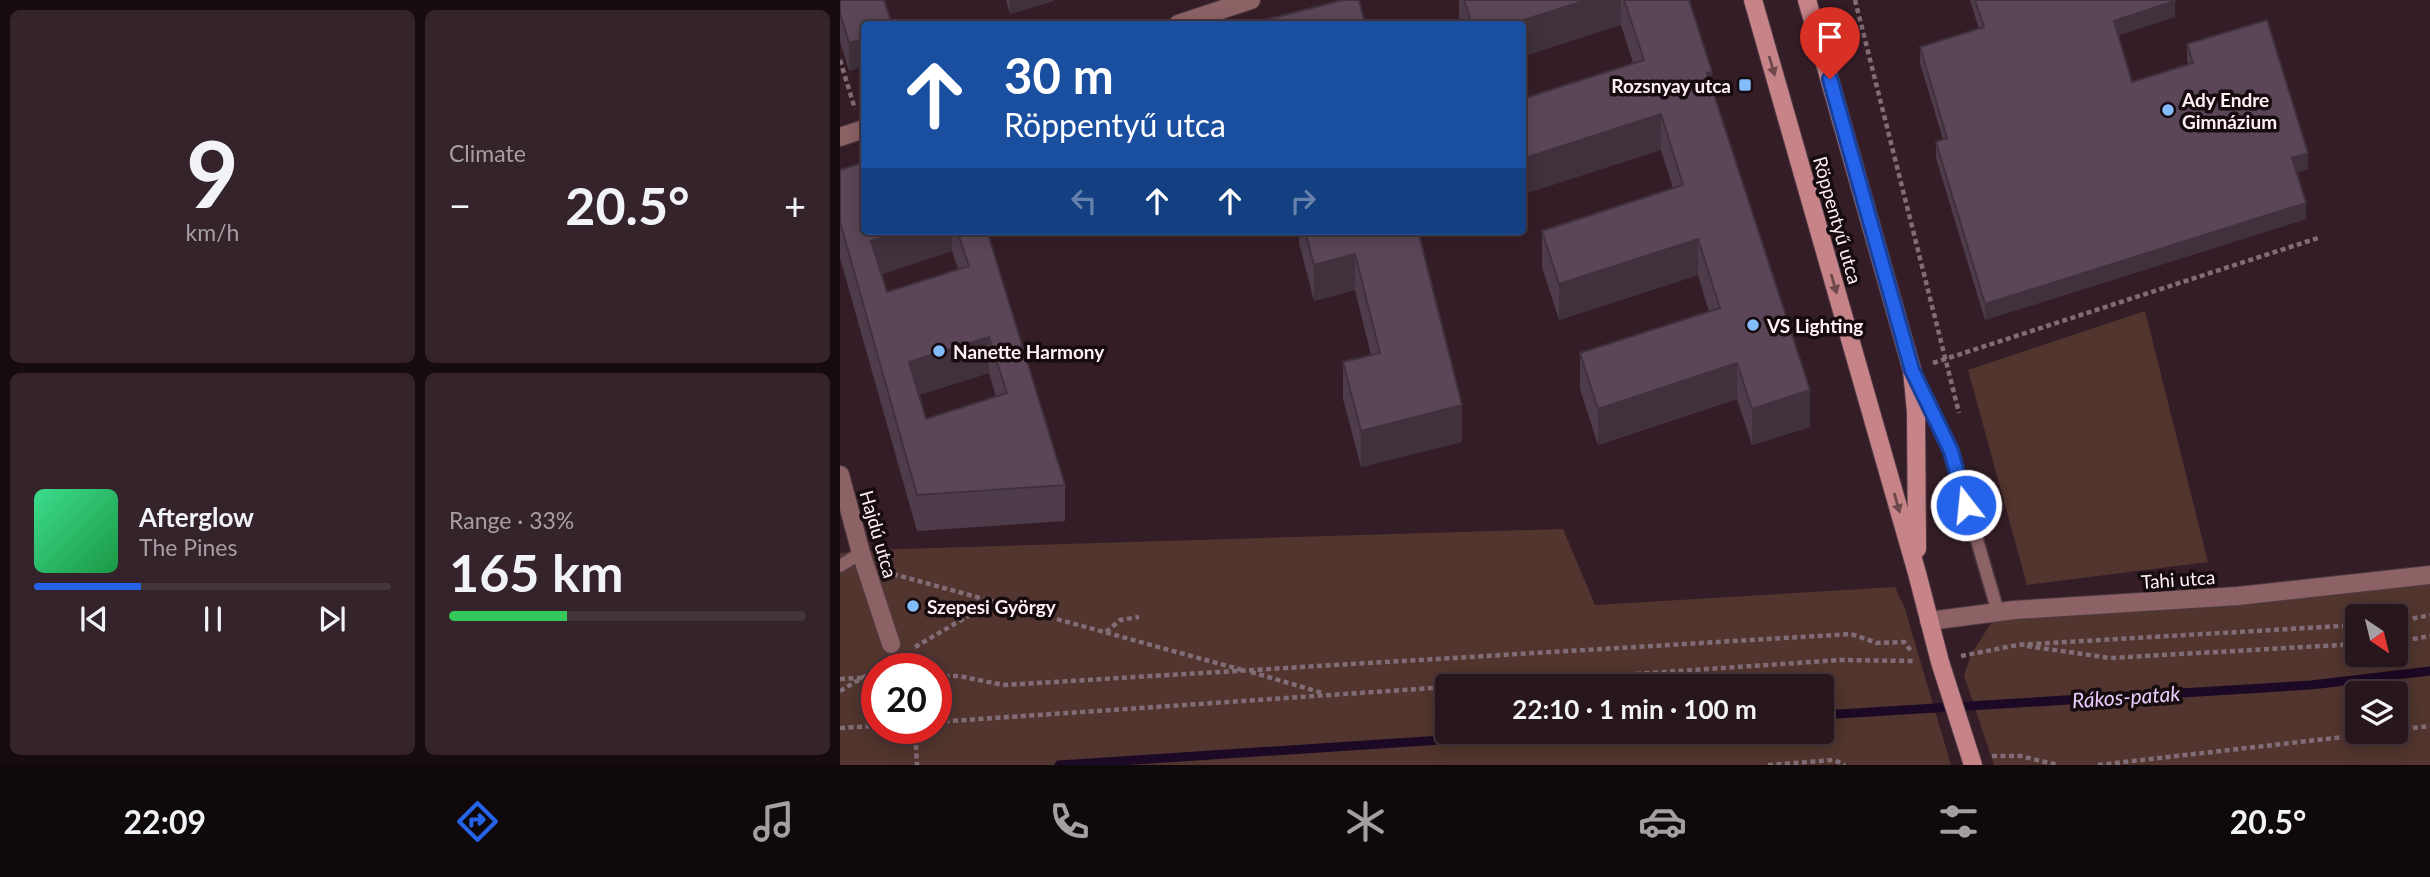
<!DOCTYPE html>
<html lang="en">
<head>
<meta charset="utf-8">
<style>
	:root { --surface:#28161d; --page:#34232a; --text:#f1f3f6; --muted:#a59fa4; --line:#44353b; --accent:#2563eb }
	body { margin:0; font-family:Lato,sans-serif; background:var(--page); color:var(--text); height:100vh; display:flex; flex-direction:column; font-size:26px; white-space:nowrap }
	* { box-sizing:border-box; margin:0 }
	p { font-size:23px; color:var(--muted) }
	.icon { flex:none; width:38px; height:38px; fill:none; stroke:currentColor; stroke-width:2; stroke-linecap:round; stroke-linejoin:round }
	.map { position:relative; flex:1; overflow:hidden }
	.side { display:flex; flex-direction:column; gap:10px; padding:10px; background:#160c10; width:840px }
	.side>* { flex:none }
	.banner { position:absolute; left:21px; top:21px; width:665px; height:214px; border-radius:7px; box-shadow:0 4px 18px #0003,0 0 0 2px var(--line); background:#1a4fa0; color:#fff; overflow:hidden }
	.needle { width:46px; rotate:145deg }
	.fabs { position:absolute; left:1505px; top:604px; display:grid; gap:14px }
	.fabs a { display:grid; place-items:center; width:63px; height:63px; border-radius:7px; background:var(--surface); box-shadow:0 4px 18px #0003,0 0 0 2px var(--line); font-size:35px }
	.speed { position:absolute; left:21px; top:653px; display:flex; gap:14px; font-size:35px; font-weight:700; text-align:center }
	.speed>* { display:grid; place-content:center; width:91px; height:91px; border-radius:50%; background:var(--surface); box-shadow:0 4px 18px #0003,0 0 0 2px var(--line); line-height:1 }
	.speed .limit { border:10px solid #d22; background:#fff; color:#111 }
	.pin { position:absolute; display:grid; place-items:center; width:60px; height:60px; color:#fff; margin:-72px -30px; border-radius:50% 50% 50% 0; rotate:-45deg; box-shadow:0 0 7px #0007 }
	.pin .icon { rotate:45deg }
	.me { position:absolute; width:77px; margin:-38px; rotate:344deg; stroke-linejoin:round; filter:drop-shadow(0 0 5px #0008) }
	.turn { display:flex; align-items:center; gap:24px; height:147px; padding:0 28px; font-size:32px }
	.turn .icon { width:91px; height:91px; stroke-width:2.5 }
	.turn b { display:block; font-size:49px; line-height:60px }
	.lanes { display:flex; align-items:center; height:66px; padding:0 28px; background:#0003; justify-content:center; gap:35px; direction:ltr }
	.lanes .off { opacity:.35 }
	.big { font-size:52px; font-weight:700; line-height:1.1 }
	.side .widget { flex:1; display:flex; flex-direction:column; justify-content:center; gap:10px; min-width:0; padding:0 24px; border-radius:10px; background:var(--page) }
	.side .dial { align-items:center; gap:0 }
	.dial b { font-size:91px; line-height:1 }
	.song { display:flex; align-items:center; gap:21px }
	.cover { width:84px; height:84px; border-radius:10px; background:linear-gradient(135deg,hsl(150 70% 55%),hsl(140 70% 35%)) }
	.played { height:7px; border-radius:4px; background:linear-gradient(90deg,var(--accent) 30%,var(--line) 30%) }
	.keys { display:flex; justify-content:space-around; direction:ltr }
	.heat { display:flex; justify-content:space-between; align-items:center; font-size:38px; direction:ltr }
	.charge { height:10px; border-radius:5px; background:linear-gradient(90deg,#34c759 33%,var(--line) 0) }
	.side .tiles { flex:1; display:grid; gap:10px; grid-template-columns:repeat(2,1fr) }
	.trip { position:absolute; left:595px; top:674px; width:399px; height:70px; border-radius:7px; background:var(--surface); box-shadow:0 4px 18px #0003,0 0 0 2px var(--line); font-weight:700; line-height:70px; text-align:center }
	.tabs { display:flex; height:112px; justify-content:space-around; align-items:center; background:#10090c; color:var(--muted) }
	.tabs .icon { width:49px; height:49px }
	.tabs .selected { color:var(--accent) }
	.tabs b { font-size:32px; color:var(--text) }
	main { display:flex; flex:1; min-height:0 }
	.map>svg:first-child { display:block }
</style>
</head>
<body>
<main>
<section class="side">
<div class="tiles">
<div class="widget dial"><b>9</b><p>km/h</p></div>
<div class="widget"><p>Climate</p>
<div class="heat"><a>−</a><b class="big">20.5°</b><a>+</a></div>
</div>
<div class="widget">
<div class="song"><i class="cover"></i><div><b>Afterglow</b><p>The Pines</p></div></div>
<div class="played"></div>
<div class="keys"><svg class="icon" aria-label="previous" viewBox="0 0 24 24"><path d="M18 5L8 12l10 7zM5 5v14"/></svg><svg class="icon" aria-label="pause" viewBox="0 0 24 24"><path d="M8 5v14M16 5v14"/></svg><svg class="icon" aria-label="next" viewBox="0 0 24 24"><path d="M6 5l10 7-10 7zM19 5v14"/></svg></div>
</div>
<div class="widget"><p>Range · 33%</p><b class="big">165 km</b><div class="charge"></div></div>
</div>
</section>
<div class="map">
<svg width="1590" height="765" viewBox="0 0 1590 765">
	<rect width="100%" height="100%" fill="#351d27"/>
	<g fill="#51352e" fill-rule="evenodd">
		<path d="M1305 311 1368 562 1187 585 1128 370Z"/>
		<path d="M723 529 755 605 1055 587 1065 609 1111 765H0V553L58 549ZM37 668H96V728H37ZM607 686H982V732H607Z"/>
		<path d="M1590 575V765H1154L1124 675 1132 653 1158 612ZM1517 616H1556V654H1517ZM1517 693H1556V732H1517Z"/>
	</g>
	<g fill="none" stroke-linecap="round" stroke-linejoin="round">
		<g stroke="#1c0925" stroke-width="9">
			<path d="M982 715 1471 685 1590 671"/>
			<path d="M219 765 724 732"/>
		</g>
		<defs>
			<g id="lane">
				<path d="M1076 378 1111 451 1158 612"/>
				<path d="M0 566 21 553"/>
			</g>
			<g id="street">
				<path d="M338 24 411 0"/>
				<path d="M0 137 24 129"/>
				<path d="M0 475 21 553 51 644"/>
				<path d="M1089 621 1174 610 1398 596 1590 575"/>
			</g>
			<g id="secondary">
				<path d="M913 0 1077 573 1100 662 1133 765"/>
				<path d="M967 0 1072 370 1076 412 1077 549"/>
			</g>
		</defs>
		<use href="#lane" stroke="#513b44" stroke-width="15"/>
		<use href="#street" stroke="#513b44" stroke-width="20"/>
		<use href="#secondary" stroke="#513b44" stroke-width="20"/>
		<g stroke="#816d75" stroke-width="4.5" stroke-dasharray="5 3.5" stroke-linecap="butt">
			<path d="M1015 0 1119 413"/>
			<path d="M0 60 15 109"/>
			<path d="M1093 363 1478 238"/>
			<path d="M53 574 402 670"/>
			<path d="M1556 622 1590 615"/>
			<path d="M266 632 280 620 299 617"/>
			<path d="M1556 642 1590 636"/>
			<path d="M1187 646 1270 658 1517 644"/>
			<path d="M75 647 152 602"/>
			<path d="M1121 656 1177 645 1517 625"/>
			<path d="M411 672 483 693"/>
			<path d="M96 676H119L163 685 1011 634 1037 643 1064 642 1072 652"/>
			<path d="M0 679 37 677"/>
			<path d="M618 686 1000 660 1075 661"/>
			<path d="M0 691 37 669"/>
			<path d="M96 722 607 687"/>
			<path d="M0 728 37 726"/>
			<path d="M75 728 77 765"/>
			<path d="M1556 730 1590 726"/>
			<path d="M1152 756H1180L1218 765"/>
			<path d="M928 765 994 760 1005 765"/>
			<path d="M1258 765 1547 732"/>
		</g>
		<use href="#lane" stroke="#8c6265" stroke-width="12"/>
		<use href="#street" stroke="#8c6265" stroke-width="18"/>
		<use href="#secondary" stroke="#c68489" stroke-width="18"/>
	</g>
	<g fill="#4e3c4b" fill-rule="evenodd">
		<path d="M0 0H44L9 71 0 41Z"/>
		<path d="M166 0H214V1L170 14Z"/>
		<path d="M619 0H849L872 88 970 427 912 445 897 399 758 445 740 389V353L869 312 858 275 719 320 702 267V231L833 188 781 25 621 24 619 18Z"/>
		<path d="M1130 0H1335V17L1278 35 1292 82 1349 65 1347 60V44L1468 169 1457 172 1466 219 1145 320 1096 158V142L1103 139 1080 63V47L1139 29Z"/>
		<path d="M0 170 24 231H147L225 485V521L77 531 0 258ZM112 251 118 269 47 292 41 274ZM149 373 156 397 86 419 79 395Z"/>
		<path d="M459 231H578L622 442 521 467 503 399V362L531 355 515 290 474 301 459 243Z"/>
	</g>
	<g fill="#40313d">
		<path d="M170 0H214V1L170 14Z"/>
		<path d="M747 0H781V25L682 57V24H671Z"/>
		<path d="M1335 1V17L1274 37V21Z"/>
		<path d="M24 39V67L9 71V43Z"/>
		<path d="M872 72V108L867 73Z"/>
		<path d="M821 114V150L682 195V159Z"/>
		<path d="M1468 153V169L1452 174V158Z"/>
		<path d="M1466 203V219L1145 320V304Z"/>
		<path d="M63 231H112V251L31 278V241Z"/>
		<path d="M858 239V275L719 320V284Z"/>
		<path d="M515 254V290L474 301V265Z"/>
		<path d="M149 337V373L69 398V362Z"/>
		<path d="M897 363V399L758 445V409Z"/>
		<path d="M970 390V427L912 445V409Z"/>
		<path d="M622 405V442L521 467V431Z"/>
	</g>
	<g fill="#5b4657" stroke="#40313d" stroke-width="2" fill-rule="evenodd">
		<path d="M0 0H44L52 24H24V39L9 43 0 13Z"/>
		<path d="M503 0H519L525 24H409Z"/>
		<path d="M624 0H747L671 24H632Z"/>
		<path d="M784 0H849L872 72 867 73 970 390 912 409 897 363 758 409 740 353 880 308 858 239 719 284 702 231 843 185 821 114 682 159V99L804 60Z"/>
		<path d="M1135 0H1335V1L1274 21 1292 82 1353 63 1347 44 1427 20 1468 153 1452 158 1466 203 1145 304 1096 142 1107 138 1080 47 1144 27Z"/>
		<path d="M24 162V231H63L31 241 47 292 129 266 117 231H147L225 485 77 495 0 222V170ZM149 337 167 393 86 419 69 362Z"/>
		<path d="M465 231H578L622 405 521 431 503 362 540 353 515 254 474 265Z"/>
	</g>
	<defs><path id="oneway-solid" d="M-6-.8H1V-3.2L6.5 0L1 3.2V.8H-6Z" transform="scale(1.75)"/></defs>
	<g fill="#6e484c">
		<use href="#oneway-solid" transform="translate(932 66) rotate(74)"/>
		<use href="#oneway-solid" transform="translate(994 284) rotate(74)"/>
		<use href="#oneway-solid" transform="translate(1057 503) rotate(74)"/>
	</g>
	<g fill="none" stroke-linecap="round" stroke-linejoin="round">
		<defs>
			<path id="route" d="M990 79 1072 370 1111 451 1126 505"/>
		</defs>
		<use href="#route" stroke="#184099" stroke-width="18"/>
		<use href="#route" stroke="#2563eb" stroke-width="12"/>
	</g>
	<g fill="#83bcfb" stroke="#160b0f" stroke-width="2.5">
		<rect x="898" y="78" width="14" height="14" rx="3.5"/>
		<circle cx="1328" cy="110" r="7"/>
		<circle cx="913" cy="325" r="7"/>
		<circle cx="99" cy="351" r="7"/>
		<circle cx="73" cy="606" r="7"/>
	</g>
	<g text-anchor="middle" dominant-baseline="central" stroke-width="7" stroke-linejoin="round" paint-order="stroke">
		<g font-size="19" font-weight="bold" fill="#fef0f5" stroke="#160b0f" text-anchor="start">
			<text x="891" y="85" text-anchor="end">Rozsnyay utca</text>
			<text x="1342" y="99">Ady Endre<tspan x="1342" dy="22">Gimnázium</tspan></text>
			<text x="927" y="325">VS Lighting</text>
			<text x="113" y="351">Nanette Harmony</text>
			<text x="87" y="606">Szepesi György</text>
		</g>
		<g font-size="19" fill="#fef0f5" stroke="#160b0f">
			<text transform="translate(998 220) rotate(74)">Röppentyű utca</text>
			<text transform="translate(39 534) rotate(74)">Hajdú utca</text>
			<text transform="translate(1338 579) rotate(-4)">Tahi utca</text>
		</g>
		<g font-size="21" font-style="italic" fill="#eaccfc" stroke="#160b0f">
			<text transform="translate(1286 696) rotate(-4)">Rákos-patak</text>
		</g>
	</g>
</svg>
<div class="fabs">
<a><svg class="needle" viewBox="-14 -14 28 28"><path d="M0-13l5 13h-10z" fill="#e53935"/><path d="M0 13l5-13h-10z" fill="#a59fa4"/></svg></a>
<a><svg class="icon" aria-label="layers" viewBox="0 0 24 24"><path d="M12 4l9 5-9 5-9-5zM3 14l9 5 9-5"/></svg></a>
</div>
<div class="speed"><div class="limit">20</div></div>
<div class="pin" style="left:990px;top:79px;background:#d93025"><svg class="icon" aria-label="arrive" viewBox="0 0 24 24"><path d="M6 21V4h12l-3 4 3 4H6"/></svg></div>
<svg class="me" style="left:1126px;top:505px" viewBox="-20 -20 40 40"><circle r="17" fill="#2563eb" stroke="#fff" stroke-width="3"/><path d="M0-11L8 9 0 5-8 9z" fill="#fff"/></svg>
<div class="trip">22:10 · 1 min · 100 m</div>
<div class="banner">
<div class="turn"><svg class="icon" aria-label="ahead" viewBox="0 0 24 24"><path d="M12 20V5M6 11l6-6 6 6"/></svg><div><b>30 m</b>Röppentyű utca</div></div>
<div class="lanes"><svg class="icon off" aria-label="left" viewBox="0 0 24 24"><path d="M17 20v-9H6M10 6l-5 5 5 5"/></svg><svg class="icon" aria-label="ahead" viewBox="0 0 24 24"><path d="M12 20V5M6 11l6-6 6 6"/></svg><svg class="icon" aria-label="ahead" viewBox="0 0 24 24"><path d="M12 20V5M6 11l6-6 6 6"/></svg><svg class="icon off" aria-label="right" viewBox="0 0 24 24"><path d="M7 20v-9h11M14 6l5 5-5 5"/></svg></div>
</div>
</div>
</main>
<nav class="tabs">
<b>22:09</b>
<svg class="icon selected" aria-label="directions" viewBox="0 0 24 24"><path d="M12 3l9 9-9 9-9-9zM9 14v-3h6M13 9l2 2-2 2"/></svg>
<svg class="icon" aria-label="music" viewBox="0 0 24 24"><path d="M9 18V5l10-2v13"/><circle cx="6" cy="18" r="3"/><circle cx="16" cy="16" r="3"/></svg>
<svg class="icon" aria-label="phone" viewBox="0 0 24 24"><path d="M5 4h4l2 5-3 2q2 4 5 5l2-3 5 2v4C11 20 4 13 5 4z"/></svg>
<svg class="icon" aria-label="climate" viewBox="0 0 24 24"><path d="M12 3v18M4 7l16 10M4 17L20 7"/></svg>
<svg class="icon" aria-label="car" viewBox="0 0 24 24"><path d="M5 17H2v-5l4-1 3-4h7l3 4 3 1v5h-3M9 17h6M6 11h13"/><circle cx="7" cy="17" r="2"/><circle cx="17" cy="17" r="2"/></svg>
<svg class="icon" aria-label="filters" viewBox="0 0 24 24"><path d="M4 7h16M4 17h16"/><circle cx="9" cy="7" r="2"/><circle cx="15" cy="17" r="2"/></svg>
<b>20.5°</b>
</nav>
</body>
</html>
